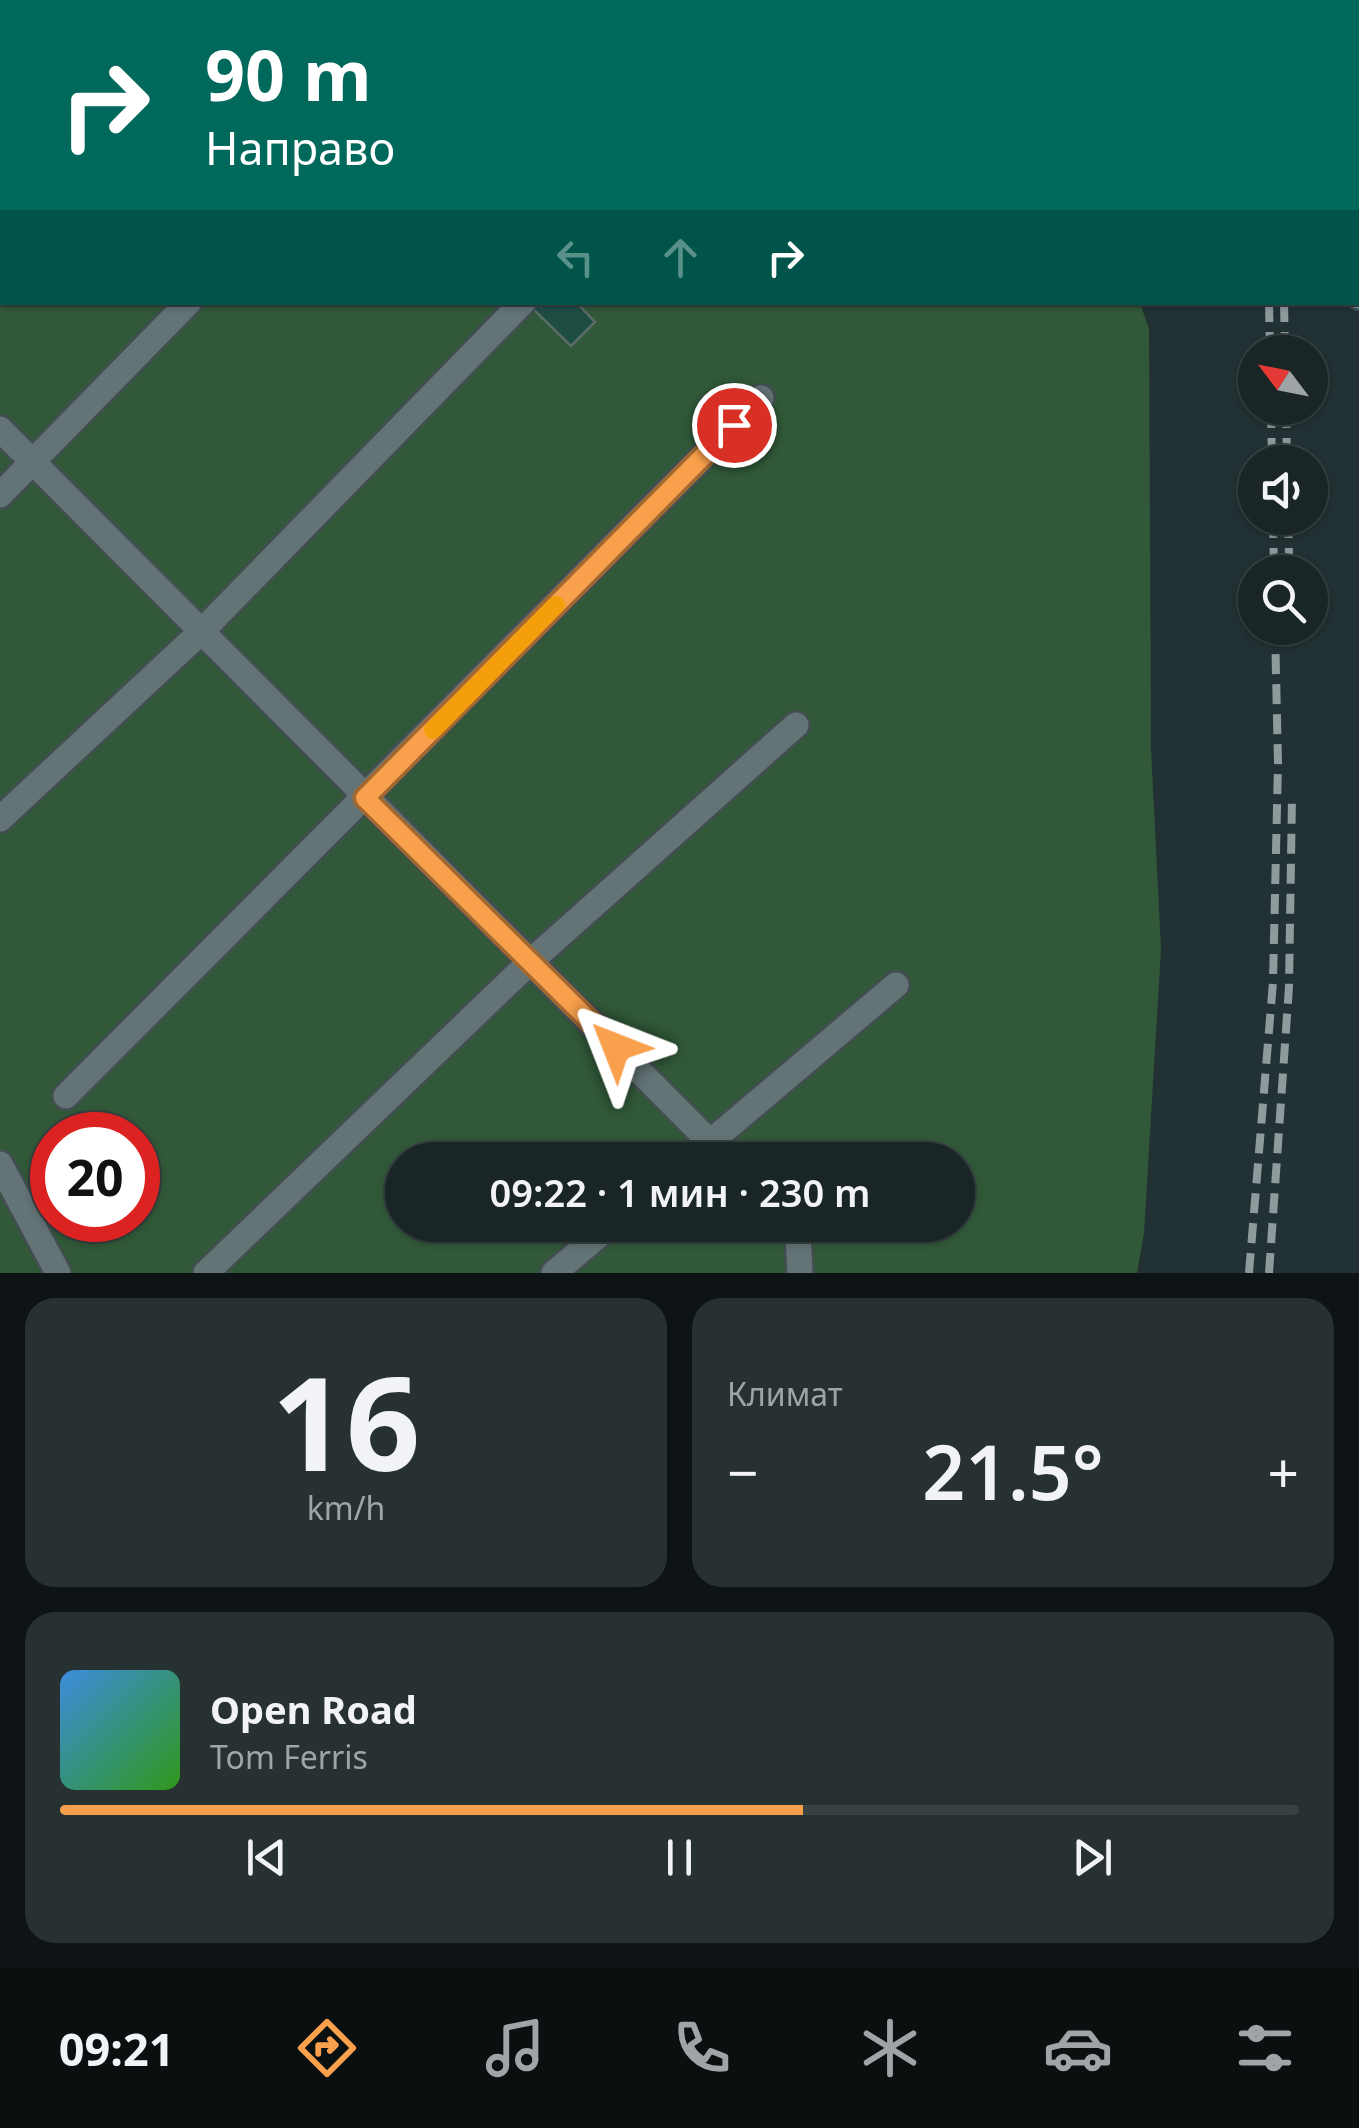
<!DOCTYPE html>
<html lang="ru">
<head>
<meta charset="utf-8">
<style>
	:root { --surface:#1a2526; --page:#273132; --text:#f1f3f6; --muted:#9fa5a7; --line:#384243; --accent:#f9a04c }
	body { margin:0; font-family:"Noto Sans",sans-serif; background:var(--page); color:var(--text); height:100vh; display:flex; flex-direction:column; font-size:38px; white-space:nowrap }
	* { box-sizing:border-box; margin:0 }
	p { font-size:32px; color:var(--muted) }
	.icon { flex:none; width:55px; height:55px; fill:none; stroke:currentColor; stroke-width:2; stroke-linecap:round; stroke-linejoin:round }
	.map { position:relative; height:1273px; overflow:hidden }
	.drawer { display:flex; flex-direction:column; gap:25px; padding:25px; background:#0e1415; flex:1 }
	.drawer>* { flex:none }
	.top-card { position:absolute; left:0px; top:0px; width:1360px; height:305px; box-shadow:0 2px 8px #0004,0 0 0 2px var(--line); background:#00695c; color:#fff; overflow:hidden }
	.needle { width:65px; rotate:302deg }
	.fabs { position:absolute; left:1238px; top:335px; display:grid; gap:20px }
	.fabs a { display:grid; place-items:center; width:90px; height:90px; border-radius:50%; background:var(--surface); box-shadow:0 2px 8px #0004,0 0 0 2px var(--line); font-size:50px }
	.speed { position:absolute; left:30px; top:1112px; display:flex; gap:20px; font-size:50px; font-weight:700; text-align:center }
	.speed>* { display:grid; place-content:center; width:130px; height:130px; border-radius:50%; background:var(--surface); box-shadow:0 2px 8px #0004,0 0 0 2px var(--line); line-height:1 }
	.speed .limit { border:15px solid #d22; background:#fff; color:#111 }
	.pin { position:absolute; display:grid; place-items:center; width:85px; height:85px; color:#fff; margin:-42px; border:5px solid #fff; border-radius:50%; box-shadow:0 2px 10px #0007 }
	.me { position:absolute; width:110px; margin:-55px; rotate:315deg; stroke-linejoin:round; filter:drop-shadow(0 0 8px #0008) }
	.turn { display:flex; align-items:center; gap:35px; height:210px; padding:0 40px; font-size:45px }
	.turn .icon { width:130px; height:130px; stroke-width:2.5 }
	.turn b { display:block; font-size:70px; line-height:85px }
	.lanes { display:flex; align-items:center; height:95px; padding:0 40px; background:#0003; justify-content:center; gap:50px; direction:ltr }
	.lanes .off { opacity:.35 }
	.big { font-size:75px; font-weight:600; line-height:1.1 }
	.drawer .tile { flex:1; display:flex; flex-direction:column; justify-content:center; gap:15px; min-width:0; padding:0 35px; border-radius:30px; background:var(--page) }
	.drawer .dial { align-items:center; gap:0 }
	.dial b { font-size:130px; line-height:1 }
	.song { display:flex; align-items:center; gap:30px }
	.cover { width:120px; height:120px; border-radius:15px; background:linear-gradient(135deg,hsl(210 70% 55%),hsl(110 70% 35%)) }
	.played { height:10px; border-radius:5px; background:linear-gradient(90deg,var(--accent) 60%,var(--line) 60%) }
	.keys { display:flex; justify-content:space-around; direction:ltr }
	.heat { display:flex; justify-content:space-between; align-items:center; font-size:55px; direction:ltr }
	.drawer .tiles { flex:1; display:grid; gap:25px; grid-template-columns:1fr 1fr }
	.tile:last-child { grid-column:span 2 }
	.trip { position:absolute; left:385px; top:1142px; width:590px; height:100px; border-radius:50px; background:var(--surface); box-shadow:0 2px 8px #0004,0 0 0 2px var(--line); font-weight:600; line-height:100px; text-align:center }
	.menu { display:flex; height:160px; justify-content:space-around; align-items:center; background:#0a0f0f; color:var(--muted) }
	.menu .icon { width:70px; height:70px }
	.menu .selected { color:var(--accent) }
	.menu b { font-size:45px; color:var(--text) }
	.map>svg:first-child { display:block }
</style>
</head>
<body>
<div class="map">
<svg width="1359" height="1273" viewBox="0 0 1359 1273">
	<rect width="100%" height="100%" fill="#223133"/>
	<path fill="#315939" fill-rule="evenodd" d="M0,0h989l-987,2v300l1138,1 9,26 2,420 10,200 -17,284 -7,40h-1137zM52,1135h86v85h-86zM402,1160h556v65h-556z"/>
	<path fill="#1e4d44" stroke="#5d6c68" stroke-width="2.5" d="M539,302h37l19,20 -24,24 -38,-37z"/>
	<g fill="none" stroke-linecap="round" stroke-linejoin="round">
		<g stroke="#424e50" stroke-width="30">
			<path id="minor" d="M118,2l1,-2
				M0,138l2,-2
				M0,429l728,731
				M0,495l189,-193
				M0,819l203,-189 320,-328
				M66,1096l695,-698
				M689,1160l207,-175
				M0,1164l58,109
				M789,1225l9,9 2,39
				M206,1273l324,-311 266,-237
				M554,1273l57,-48"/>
		</g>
		<g stroke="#424e50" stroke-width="30">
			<path id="major" d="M1350,0v2
				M1358,244l1,52"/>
		</g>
		<use href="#minor" stroke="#637376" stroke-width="25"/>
		<use href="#major" stroke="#67a4c5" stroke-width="25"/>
		<path stroke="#8e9a9c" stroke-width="8" stroke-dasharray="20 10" stroke-linecap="butt" d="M1263,0v2
			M1279,0v2
			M1269,302l1,50
			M1284,302l1,50
			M1271,408l1,54
			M1286,408l1,54
			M1273,518l1,54
			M1288,518l1,39
			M1249,1273l24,-291 5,-218 -3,-136
			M1269,1273l20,-286 3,-190"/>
	</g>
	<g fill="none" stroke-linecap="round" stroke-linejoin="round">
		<g stroke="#a26831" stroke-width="25">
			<path id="route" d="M616,1047l-251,-249 369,-373"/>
		</g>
		<use href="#route" stroke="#f9a04c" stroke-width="18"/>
		<path stroke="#f59e0b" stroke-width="18" d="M433,730l123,-125"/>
	</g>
</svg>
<div class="fabs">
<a><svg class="needle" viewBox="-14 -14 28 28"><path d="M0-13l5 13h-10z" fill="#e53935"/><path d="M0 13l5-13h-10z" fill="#9fa5a7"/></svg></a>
<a><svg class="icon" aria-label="sound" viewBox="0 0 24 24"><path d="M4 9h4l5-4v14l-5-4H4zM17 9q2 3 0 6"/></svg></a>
<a><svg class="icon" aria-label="search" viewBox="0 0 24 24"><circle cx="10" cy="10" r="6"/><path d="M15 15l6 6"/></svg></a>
</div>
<div class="speed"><div class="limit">20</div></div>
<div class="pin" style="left:734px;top:425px;background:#d93025"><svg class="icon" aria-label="arrive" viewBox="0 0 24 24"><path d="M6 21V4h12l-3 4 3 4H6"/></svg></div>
<svg class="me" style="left:616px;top:1047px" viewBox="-20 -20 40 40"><path d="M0-17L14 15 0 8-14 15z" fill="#f9a04c" stroke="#fff" stroke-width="4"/></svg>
<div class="trip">09:22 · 1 мин · 230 m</div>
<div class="top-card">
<div class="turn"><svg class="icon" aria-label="right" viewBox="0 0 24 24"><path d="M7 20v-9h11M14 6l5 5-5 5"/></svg><div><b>90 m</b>Направо</div></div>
<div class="lanes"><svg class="icon off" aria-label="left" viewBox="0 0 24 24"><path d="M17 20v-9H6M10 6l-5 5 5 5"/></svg><svg class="icon off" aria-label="ahead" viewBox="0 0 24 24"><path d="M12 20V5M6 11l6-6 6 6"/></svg><svg class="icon" aria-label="right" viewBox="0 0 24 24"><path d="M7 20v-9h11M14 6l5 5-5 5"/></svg></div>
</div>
</div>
<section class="drawer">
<div class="tiles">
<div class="tile dial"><b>16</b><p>km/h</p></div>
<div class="tile"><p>Климат</p>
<div class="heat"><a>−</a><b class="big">21.5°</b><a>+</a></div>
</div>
<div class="tile">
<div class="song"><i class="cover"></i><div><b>Open Road</b><p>Tom Ferris</p></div></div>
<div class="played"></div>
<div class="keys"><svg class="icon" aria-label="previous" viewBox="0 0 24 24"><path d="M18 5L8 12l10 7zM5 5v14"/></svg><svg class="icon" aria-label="pause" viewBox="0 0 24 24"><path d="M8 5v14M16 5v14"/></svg><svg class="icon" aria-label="next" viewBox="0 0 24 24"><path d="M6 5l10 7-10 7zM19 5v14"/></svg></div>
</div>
</div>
</section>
<nav class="menu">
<b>09:21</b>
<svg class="icon selected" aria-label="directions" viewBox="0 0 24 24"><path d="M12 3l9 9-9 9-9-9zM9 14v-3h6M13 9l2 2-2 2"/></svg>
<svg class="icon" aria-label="music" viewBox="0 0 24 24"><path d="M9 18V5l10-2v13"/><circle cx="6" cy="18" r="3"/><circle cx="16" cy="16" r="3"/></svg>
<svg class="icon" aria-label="phone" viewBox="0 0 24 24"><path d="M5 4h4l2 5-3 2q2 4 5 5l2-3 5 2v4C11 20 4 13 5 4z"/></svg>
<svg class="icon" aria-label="climate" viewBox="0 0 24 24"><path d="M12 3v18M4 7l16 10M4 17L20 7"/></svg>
<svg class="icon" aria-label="car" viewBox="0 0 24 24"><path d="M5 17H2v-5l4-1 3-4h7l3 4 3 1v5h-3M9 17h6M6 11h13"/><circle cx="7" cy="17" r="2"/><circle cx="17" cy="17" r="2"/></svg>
<svg class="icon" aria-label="filters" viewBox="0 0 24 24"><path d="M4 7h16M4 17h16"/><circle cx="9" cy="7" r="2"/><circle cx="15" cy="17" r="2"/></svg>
</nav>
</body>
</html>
